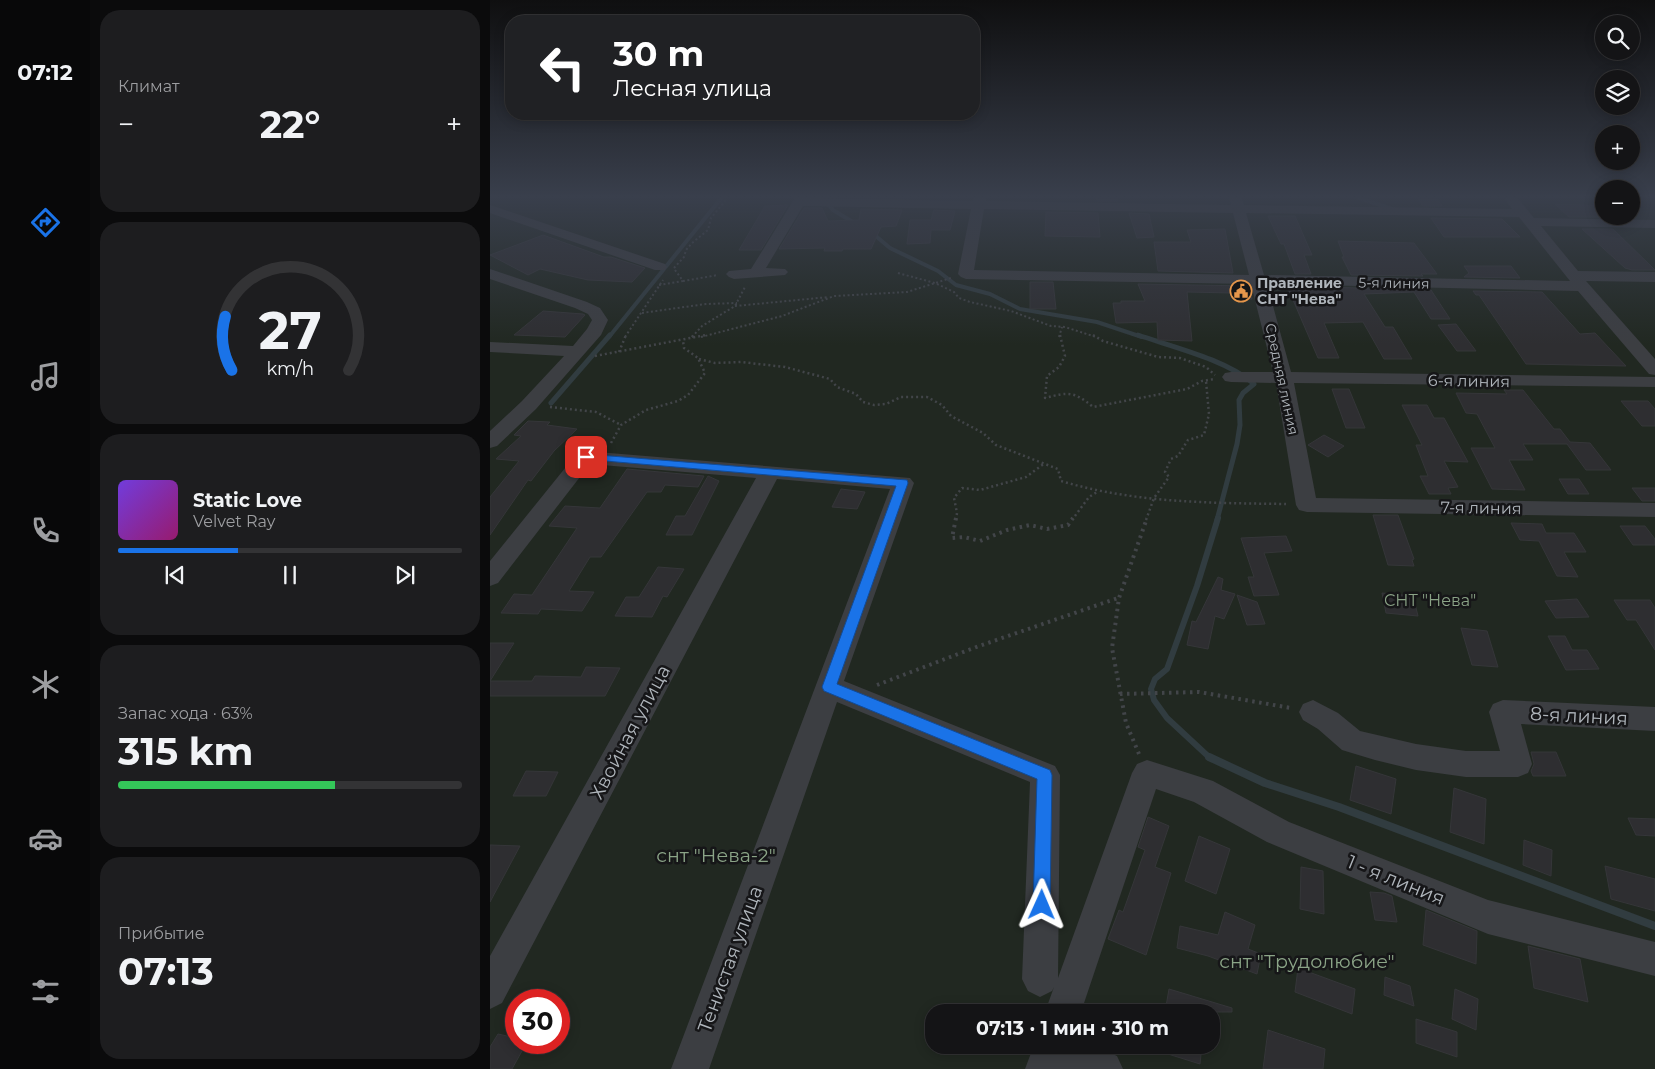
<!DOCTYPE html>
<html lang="ru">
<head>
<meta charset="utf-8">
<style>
	:root { --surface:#141416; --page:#1d1d1f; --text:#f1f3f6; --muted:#9d9ea1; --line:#333335; --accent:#1a73e8 }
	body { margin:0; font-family:Montserrat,sans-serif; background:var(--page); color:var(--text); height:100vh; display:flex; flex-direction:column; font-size:19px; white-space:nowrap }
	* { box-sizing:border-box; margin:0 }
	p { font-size:16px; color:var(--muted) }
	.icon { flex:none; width:28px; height:28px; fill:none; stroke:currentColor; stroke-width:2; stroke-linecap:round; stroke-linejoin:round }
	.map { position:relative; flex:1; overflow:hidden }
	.side { display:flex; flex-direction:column; gap:10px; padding:10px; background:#0b0b0c; width:400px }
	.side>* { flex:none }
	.top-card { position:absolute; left:15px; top:15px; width:475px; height:105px; border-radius:20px; box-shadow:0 2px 12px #0003,0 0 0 1px var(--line); background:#202124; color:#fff; overflow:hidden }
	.controls { position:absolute; left:1105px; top:15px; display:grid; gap:10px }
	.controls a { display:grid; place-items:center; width:45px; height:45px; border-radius:50%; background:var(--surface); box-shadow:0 2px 12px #0003,0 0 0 1px var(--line); font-size:25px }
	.speed { position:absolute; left:15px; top:989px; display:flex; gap:10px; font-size:25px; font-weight:700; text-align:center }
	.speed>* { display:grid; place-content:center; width:65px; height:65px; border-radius:50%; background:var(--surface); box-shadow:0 2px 12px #0003,0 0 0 1px var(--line); line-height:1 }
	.speed .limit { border:8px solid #d22; background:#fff; color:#111 }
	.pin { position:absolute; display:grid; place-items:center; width:42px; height:42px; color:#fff; margin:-21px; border-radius:10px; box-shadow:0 2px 8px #0006 }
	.me { position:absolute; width:55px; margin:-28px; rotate:1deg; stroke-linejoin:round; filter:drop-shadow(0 0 4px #0008) }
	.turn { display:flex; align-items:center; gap:18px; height:105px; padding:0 25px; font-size:22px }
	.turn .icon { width:65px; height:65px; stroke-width:2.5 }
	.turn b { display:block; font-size:35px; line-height:42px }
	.big { font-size:38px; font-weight:700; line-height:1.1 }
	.side .widget { flex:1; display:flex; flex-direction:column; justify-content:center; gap:8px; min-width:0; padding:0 18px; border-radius:20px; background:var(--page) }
	.side .dial { align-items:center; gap:0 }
	.dial svg { height:130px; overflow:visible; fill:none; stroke:var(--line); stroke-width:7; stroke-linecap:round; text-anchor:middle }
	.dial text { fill:var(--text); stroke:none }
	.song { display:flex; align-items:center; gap:15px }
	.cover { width:60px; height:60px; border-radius:8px; background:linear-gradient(135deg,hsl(260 70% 55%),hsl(320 70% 35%)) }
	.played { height:5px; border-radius:2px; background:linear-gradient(90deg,var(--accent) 35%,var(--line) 35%) }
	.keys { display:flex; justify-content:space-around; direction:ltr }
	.heat { display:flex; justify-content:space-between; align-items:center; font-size:28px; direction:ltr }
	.charge { height:8px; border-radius:4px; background:linear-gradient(90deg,#34c759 63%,var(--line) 0) }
	.trip { position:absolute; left:435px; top:1004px; width:295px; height:50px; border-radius:20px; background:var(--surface); box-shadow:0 2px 12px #0003,0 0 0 1px var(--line); font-weight:700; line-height:50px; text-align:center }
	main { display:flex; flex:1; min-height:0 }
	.tab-bar { display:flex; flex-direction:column; width:90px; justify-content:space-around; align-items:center; background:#080809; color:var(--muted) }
	.tab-bar .icon { width:35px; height:35px }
	.tab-bar .current { color:var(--accent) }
	.tab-bar b { font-size:22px; color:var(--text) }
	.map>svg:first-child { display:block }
</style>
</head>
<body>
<main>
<nav class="tab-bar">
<b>07:12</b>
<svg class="icon current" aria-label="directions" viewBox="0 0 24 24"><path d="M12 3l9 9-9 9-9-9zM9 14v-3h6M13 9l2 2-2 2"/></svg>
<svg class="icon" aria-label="music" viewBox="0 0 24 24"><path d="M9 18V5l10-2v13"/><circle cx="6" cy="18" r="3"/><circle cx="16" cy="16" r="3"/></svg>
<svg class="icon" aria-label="phone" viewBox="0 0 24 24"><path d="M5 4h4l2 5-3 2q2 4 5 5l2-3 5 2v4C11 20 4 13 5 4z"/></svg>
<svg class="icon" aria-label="climate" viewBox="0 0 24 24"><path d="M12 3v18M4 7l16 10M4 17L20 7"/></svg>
<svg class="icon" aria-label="car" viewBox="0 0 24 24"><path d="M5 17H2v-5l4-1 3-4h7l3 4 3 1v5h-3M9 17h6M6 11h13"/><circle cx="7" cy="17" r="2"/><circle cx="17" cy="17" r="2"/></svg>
<svg class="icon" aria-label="filters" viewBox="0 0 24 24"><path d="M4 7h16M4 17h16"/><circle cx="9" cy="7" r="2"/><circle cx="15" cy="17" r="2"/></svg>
</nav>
<section class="side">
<div class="widget"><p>Климат</p>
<div class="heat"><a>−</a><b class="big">22°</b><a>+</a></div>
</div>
<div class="widget dial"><svg viewBox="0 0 100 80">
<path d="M14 69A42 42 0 1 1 86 69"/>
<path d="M14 69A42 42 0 0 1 10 36" stroke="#1a73e8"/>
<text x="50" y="56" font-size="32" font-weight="700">27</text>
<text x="50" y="72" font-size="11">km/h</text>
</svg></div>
<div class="widget">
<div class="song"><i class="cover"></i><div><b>Static Love</b><p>Velvet Ray</p></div></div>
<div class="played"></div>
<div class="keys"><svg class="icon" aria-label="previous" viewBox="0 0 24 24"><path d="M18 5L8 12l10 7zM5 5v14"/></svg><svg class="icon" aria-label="pause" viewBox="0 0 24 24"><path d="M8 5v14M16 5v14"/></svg><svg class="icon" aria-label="next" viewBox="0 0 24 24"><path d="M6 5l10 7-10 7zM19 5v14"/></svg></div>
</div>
<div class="widget"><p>Запас хода · 63%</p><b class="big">315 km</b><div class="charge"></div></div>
<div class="widget"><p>Прибытие</p><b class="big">07:13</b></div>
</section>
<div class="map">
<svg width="1165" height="1069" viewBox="0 0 1165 1069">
	<rect width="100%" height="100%" fill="#1b1b1d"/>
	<path fill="#212821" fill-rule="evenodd" d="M0,196h1114v20h27v-20h24v873h-1165zM26,1000h43v42h-43zM444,1012h277v33h-277z"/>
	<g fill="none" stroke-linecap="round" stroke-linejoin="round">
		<path stroke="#313c40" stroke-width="4" d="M863,196l39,13
			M338,204l5,6 23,14
			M381,232l19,16 48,23 18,14 34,9 30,15 77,13 45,15
			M119,337l114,-141"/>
		<path stroke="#313c40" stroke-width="5" d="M648,335c35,12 89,25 116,49l-11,9 -4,7 1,25 -3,19 -20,76
			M61,403l59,-68"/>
		<path stroke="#313c40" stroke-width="6" d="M720,758l-43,-40 -13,-18 -3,-11 4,-10 12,-10 30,-83 21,-68"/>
		<path stroke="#313c40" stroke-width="8" d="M719,757l56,26 74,24 316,119"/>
	</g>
	<path fill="#2e2e31" stroke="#353639" d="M606,196h20l2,5h-21z
		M926,196h19l7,10h-19z
		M1065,204l49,2v11h-35z
		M298,205l-27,45h-22l26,-44z
		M314,208h18l6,13 31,-1 2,-11 41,1 -6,16 -15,1 -10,22h-28l-1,2h-18l1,-3 -46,1z
		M444,210l21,1 -5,19h-19l-1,13 -23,1 3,-24h21z
		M556,212l52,1 2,24 -55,-1z
		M639,213l20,1 5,23 -17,1z
		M778,216h27l17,39h-8l7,19h-16l-11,-30h-3z
		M941,218l71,1 18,18h-76z
		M735,229l8,44 -75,-2 -4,-29h37l-4,-12z
		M1092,229h31l42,41h-23l-7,-2z
		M53,235l61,22h7l34,11 -13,14 -44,-2 -48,-11 -12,6 -38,-20z
		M848,241l76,2 23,31h-16l2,2 -72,-1 -9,-18h2z
		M974,266h47l9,12 -56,-1 5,-4z
		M540,282h23l3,27h-26z
		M648,284l111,2 3,13h-19l-1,-6 -45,-1 5,49 -34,-1 -1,-18 -41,1 -3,-20h8v-2h24z
		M797,286l144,4 19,29h-19l-17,-27 -50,2 21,33h8l19,32h-28l-21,-37 -39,1 15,35h-21z
		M983,291l69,1 38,42 15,-1 31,33 -100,-2 -47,-69h-3z
		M53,311l40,3 2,1 -20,22 -51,-2z
		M966,324l20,27h-19l-19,-26z
		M842,389h17l16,39h-19z
		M1014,390h19l31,39h6l10,13 20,1 21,27h-25l-19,-26h-44l10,16h-24l16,30 -33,-1 -21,-41h24l-18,-34 -11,-1 -10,-20 51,1z
		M1131,401h27l7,8v17h-13z
		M912,405h25l7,13h10l24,44 -24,-1 14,26 -10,1 3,6h-22l-9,-18h8l-12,-31h6z
		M38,421l22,1 -3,3 30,4 -23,22 -23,30 -3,-1 -38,55v-38l29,-36 -23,-2 25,-23 -7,-1z
		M834,435l20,11 -16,11 -20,-12z
		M137,469l77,7 -6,11 -33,-2 -4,7h-14l-46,65h-11l-21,34 25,1 -12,19 -41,-2 -3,5 -37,-1 13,-19 18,1 45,-67 -28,-2 16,-20 35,2z
		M218,476l11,5 -27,54h-26l10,-19h9z
		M1069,479h20l10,15h-21z
		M1142,488h23v13h-13z
		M351,489l24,3 -8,17 -25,-2z
		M883,515h25l16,44 -2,1 2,6 -26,-1z
		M1021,523l31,1 4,9h28l12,19h-22l14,25 -21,-1 -18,-35 -19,-1z
		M1130,526h25l10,13v6h-22z
		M796,536l6,15 -28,2 15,42 -25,1 -6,-19h6l-13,-39z
		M168,567l26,2 -17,28 -4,-1 -11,21 -37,-1 11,-19h13z
		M728,577l5,2 -2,11 14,4 -11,25 -9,-3 -7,33 -21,-4 5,-24 4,1z
		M892,593l31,3 5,20 -32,-3z
		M747,595l20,7 8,22 -18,1z
		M1087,599l12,18 -33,1 -11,-17z
		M1124,600h36l5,8v42l-19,-30h-9z
		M971,628l26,3 11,36 -26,-2z
		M1058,636h17l7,14h15l12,19 -33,1z
		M0,643h24l-24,38h42l3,-5 46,1 5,-10 34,1 -15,28h-115z
		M1041,752h25l10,24h-33l-2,-5 3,-7z
		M866,766l40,13 -5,35 -41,-14z
		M36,771l32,1 -12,24h-33z
		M964,788l32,11 -2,45 -34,-12z
		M658,817l21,9 -14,41 16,6 -25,82 -38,-16 11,-29 4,2 22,-62 -7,-3z
		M1138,818l27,1v17l-19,-1z
		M709,836l31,13 -14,45 -31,-13z
		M1034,840l28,10 -1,26 -28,-11z
		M0,845l30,1 -30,56z
		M1115,866l50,13v32l-44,-12z
		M811,867l22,4 1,43 -24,-5z
		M880,892l14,1 8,3 5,26 -22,-2z
		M936,910l51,21 -1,33 -53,-19z
		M735,912l30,13 -7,24 13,5 -4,20 -49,-18 -31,-8 3,-22 38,9z
		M1038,946l52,13 8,43 -54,-14z
		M808,968l57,21 -3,25 -57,-22z
		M895,977l25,9 4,20 -30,-11z
		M679,989l63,19v4h-67z
		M965,989l23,10 -2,31 -24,-11z
		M926,1019l41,13v25l-41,-14z
		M778,1030l57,19 -2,20h-60z
		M8,1034l18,4v4h11l-15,27h-22v-22z
		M662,1045h50l-2,19 -48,-15z"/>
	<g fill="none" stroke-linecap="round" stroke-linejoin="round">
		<path stroke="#424549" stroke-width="2" stroke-dasharray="2 2.5" stroke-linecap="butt" d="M184,268l10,-11 2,-7 6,-7 16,-13 3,-12 18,-22
			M185,270l8,11 35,-6
			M408,273l37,10 19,9 5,6 11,4 41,9 40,15 14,1 31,10
			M169,285l24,-4
			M245,306l94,-9
			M152,313l64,-9 31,-1
			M135,337l38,-57
			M202,337l10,-11 33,-20 10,-19
			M211,337l81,-21 52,-20 73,-4 44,-14
			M569,337l3,-10"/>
		<path stroke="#424549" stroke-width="2.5" stroke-dasharray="2 3" stroke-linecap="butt" d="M570,335l5,21 -6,11 -12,9 -2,22c23,-6 29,-7 48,9l94,-18 15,-8 13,-2
			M603,335l10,6 55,16 22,1 26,9 9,8
			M202,337l2,-2
			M129,352l7,-17
			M105,356l111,-21
			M209,359l16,4 26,-1 44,5 45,12 7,8 19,7 7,8 11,3 12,-1 15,-7h26l15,8 9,11 32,17 13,12 62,24 3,12c73,22 149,22 225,23
			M60,407l46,5 25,13
			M121,443l10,-18 25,-15 32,-9 10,-6 17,-22 -7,-15 -14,-10 -1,-7
			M466,520l1,-7 -3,-15 8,-10 18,2 46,-13 19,-14
			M582,520l17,-23 8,-5
			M656,520l8,-22 15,-21 -4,-5 6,-13 7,-3 10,-16 16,-5 5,-21 -3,-33"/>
		<path stroke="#424549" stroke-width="4" stroke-dasharray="2.5 4.5" stroke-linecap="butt" d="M466,518l-4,20 12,-1 16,4 27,-11 23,-5 17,4 21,-4 5,-7
			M387,685l102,-39 139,-48
			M630,694l79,-2 92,16
			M649,754l-13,-31 -14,-75 7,-50 28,-80"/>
		<path fill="#3c3e42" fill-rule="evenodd" d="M306,196h12l-1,2 166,3 1,-5h12v5l245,4 -2,-9h12l3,9 268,4 -9,-13h13l18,22 121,2v8l-114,-2 37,45 77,1v10l-69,-1 69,78v16l-6,-1 -71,-83 -311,-7 24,88 364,5v10l-361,-4 22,115 339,5v14l-348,-5 -8,-2 -3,-5 -20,-122 -45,-1 -6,-1 -3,-4 3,-4 6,-1h42l-22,-88 -285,-5 -5,-2 -3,-3 13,-65 -168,-3 -37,62 19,1 3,3 -3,3 -51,4 -5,-2 -3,-3 3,-3 22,-2zM494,209l249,4 16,62 -275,-5zM756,213l273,4 51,64 -306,-6z
			M0,205l175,59 2,3 -2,3h-10l-165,-57z
			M0,269l97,33 13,6 8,12 -7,15 -65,74 -39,37 -7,2v-17l32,-30 42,-45 -74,-4v-10l83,4 14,-17 5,-9 -4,-6 -13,-6 -85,-29z
			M95,451l325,27 4,5 -70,198 211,85 5,9 -2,203 74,-205 5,-9 10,-4 66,21 76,41 199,78 167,42v34l-167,-42 -221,-92 -73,-40 -38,-13 -75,223h-36l9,-25 -2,4 -12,6 -12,-6 -6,-12 8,-197 -193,-80 -128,367h-38l219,-580 -113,-10 -275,524 -12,6v-53l266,-478 -166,-14 -92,119 -8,3v-25l88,-109z
			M823,700l25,13 22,18 56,13 50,7h34l-11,-39 4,-8 10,-4 152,7v24l-134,-7 11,40 -4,9 -10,4h-52l-50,-7 -41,-10 -33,-10 -24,-21 -15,-9 -4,-8 4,-8z
			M544,1045h59l24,11 6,13h-98z"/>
	</g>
	<linearGradient id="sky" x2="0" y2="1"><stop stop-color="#0f0f10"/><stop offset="0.57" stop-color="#393f4c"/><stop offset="1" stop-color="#393f4c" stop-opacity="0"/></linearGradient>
	<rect width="1165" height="345" fill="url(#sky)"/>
	<path fill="#1a73e8" stroke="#114b97" d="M96,454l321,26 1,3 -71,201 213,86 2,5 -2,130 -2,6 -6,2 -6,-2 -3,-6 4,-126 -213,-88 -2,-4 74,-201 -314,-27 -2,-2 2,-2z"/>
	<defs>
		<g id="civic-ring" transform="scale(1.125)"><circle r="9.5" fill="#161618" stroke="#e5964b" stroke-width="1.5"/><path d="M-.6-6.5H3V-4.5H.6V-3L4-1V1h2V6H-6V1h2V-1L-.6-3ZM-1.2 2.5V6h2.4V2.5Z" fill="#e5964b"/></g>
	</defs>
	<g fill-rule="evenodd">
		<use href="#civic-ring" x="751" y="291"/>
	</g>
	<g text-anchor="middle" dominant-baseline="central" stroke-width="5" stroke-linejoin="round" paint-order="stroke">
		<g font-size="14" font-weight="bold" fill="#afb5bb" stroke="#161618" text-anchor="start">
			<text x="767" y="283">Правление<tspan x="767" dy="16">СНТ "Нева"</tspan></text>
		</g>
		<g font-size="14" fill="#afb5bb" stroke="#161618">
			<text transform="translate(904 283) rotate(1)">5-я линия</text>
			<text transform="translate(792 379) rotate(78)">Средняя линия</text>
		</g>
		<g font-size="16" fill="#afb5bb" stroke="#161618">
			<text transform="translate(979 381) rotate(1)">6-я линия</text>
			<text transform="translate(991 508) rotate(1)">7-я линия</text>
		</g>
		<g font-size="16" fill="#8ba487" stroke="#161618">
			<text x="940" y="600">СНТ "Нева"</text>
		</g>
		<g font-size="19" fill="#afb5bb" stroke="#161618">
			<text transform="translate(1089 716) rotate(3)">8-я линия</text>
			<text transform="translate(140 732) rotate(-62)">Хвойная улица</text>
			<text transform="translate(906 880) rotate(22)">1 - я линия</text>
			<text transform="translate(240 959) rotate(-70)">Тенистая улица</text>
		</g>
		<g font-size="19" fill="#8ba487" stroke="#161618">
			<text x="226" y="855">снт "Нева-2"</text>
			<text x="817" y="961">снт "Трудолюбие"</text>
		</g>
	</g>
</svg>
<div class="controls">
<a><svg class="icon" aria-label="search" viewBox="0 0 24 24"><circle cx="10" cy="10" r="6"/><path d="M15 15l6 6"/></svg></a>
<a><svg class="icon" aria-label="layers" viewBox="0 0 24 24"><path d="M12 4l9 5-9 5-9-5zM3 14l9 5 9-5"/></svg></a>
<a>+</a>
<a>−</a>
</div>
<div class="speed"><div class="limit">30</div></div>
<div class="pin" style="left:96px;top:457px;background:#d93025"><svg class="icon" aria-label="arrive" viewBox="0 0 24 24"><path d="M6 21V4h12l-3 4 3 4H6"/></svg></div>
<svg class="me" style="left:552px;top:905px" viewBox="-20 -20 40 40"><path d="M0-17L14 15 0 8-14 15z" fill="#1a73e8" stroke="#fff" stroke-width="4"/></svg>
<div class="trip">07:13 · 1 мин · 310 m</div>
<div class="top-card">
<div class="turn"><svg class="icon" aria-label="left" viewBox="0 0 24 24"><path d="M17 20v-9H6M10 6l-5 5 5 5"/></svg><div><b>30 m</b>Лесная улица</div></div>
</div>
</div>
</main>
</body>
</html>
